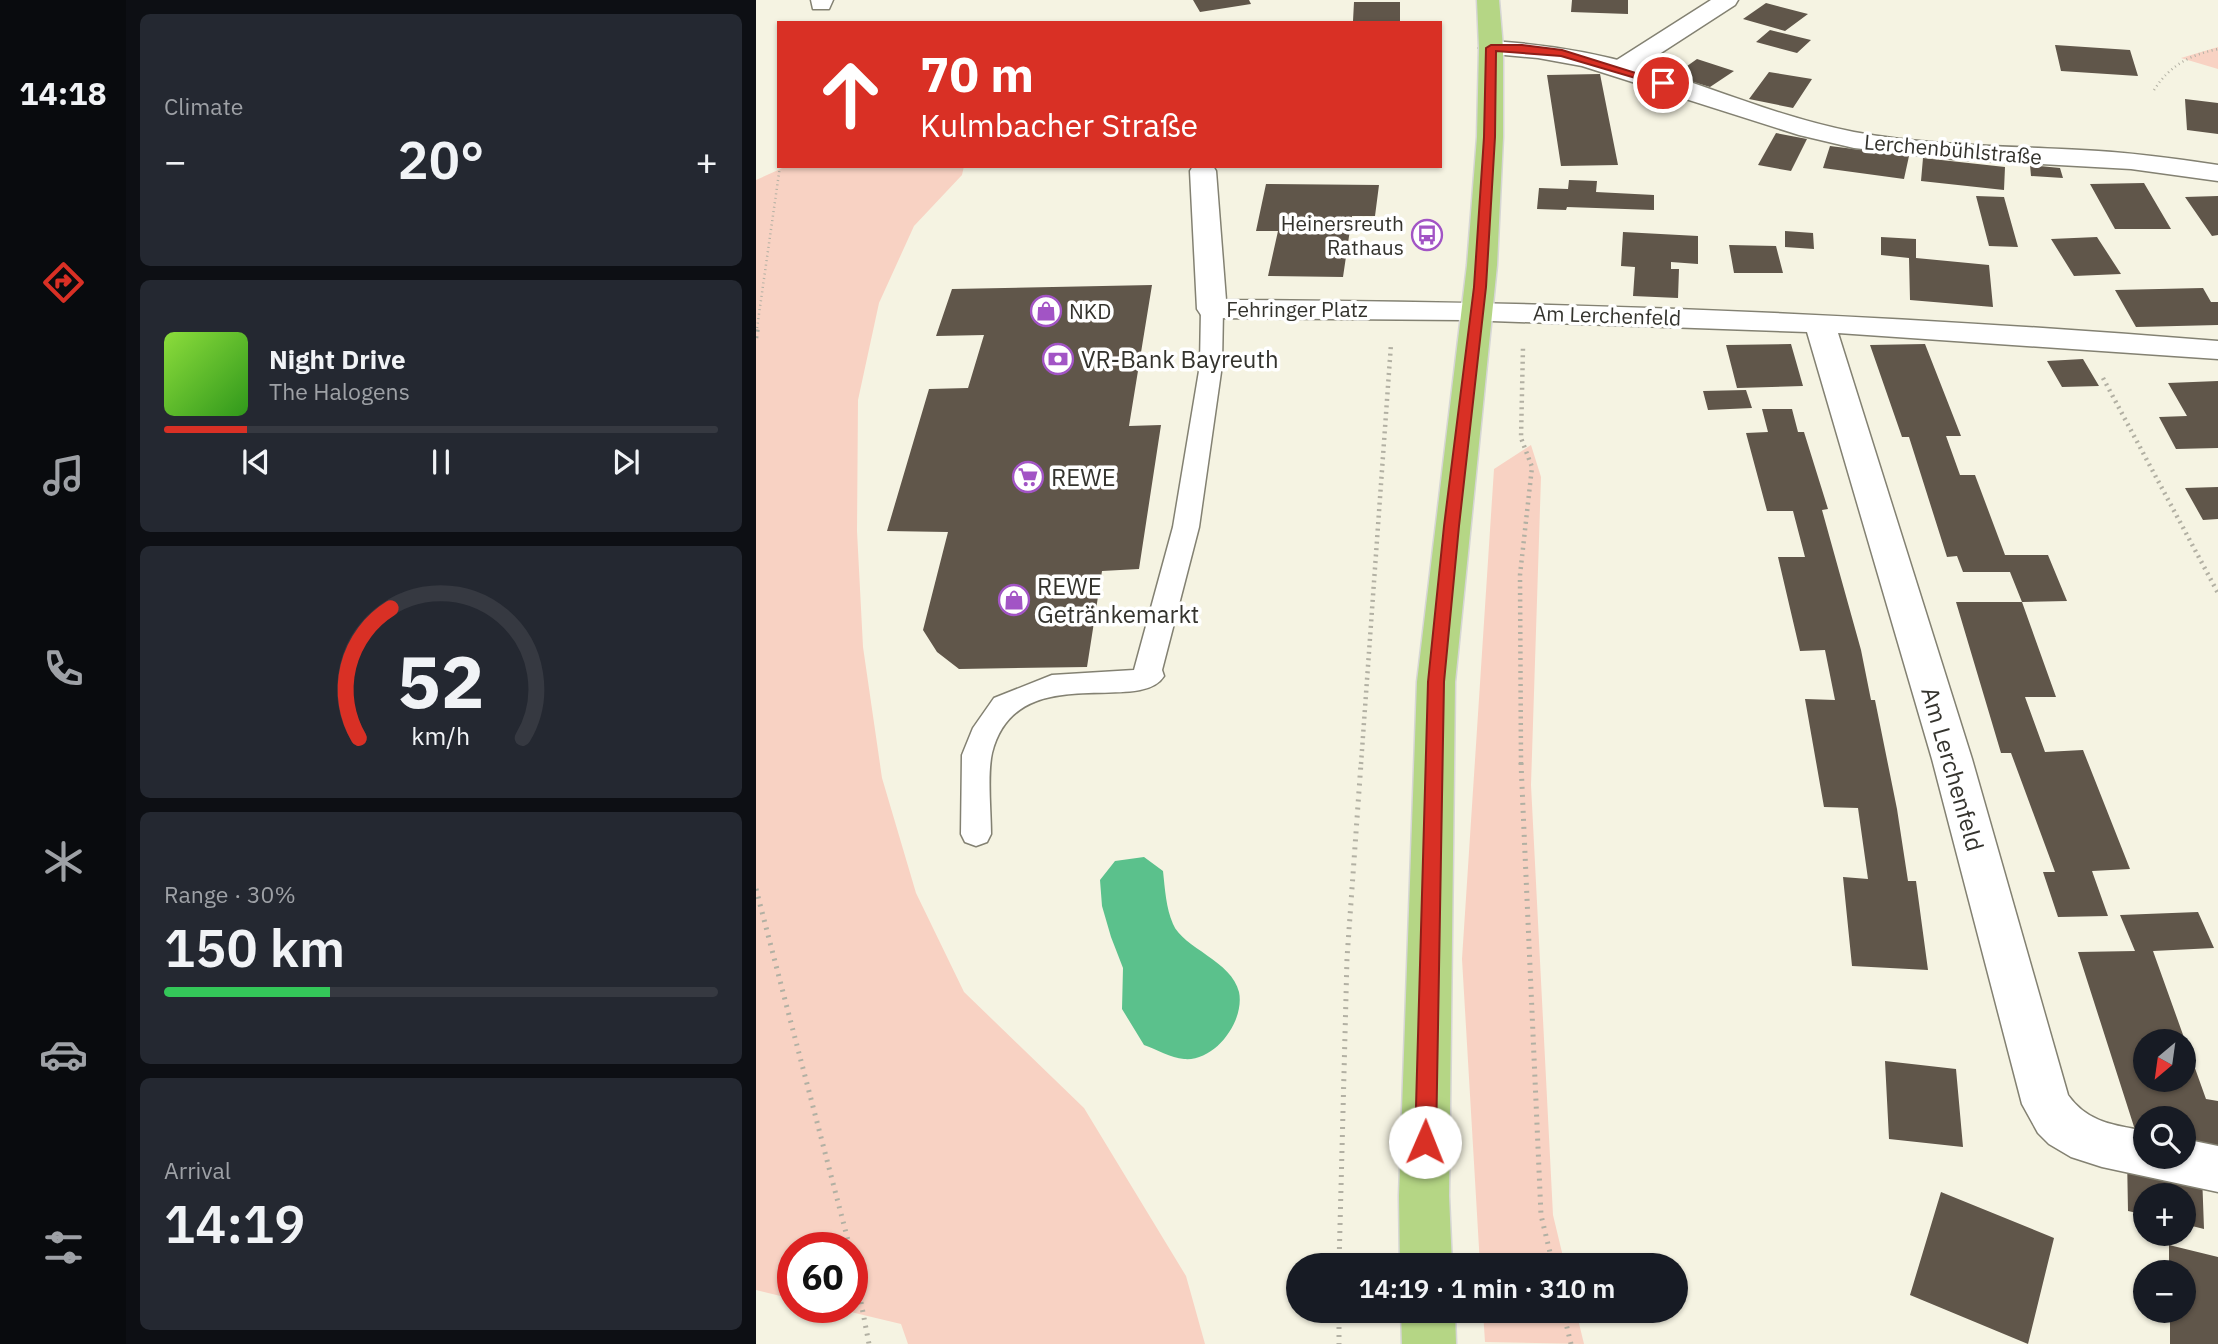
<!DOCTYPE html>
<html lang="en">
<head>
<meta charset="utf-8">
<style>
	:root { --surface:#171b24; --page:#242831; --text:#f1f3f6; --muted:#9ea1a6; --line:#363941; --accent:#d93025 }
	body { margin:0; font-family:"IBM Plex Sans",sans-serif; background:var(--page); color:var(--text); height:100vh; display:flex; flex-direction:column; font-size:26px; white-space:nowrap }
	* { box-sizing:border-box; margin:0 }
	p { font-size:23px; color:var(--muted) }
	.icon { flex:none; width:38px; height:38px; fill:none; stroke:currentColor; stroke-width:2; stroke-linecap:round; stroke-linejoin:round }
	.map { position:relative; flex:1; overflow:hidden }
	.panel { display:flex; flex-direction:column; gap:14px; padding:14px; background:#0d0f14; width:630px }
	.panel>* { flex:none }
	.top-card { position:absolute; left:21px; top:21px; width:665px; height:147px; border-radius:0px; box-shadow:0 2px 5px #0004; background:#d93025; color:#fff; overflow:hidden }
	.needle { width:46px; rotate:209deg }
	.tools { position:absolute; left:1377px; top:1029px; display:grid; gap:14px }
	.tools a { display:grid; place-items:center; width:63px; height:63px; border-radius:50%; background:var(--surface); box-shadow:0 2px 5px #0004; font-size:35px }
	.speed { position:absolute; left:21px; top:1232px; display:flex; gap:14px; font-size:35px; font-weight:700; text-align:center }
	.speed>* { display:grid; place-content:center; width:91px; height:91px; border-radius:50%; background:var(--surface); box-shadow:0 2px 5px #0004; line-height:1 }
	.speed .limit { border:10px solid #d22; background:#fff; color:#111 }
	.pin { position:absolute; display:grid; place-items:center; width:60px; height:60px; color:#fff; margin:-30px; border:4px solid #fff; border-radius:50%; box-shadow:0 2px 7px #0007 }
	.me { position:absolute; width:77px; margin:-38px; rotate:1deg; stroke-linejoin:round; filter:drop-shadow(0 0 5px #0008) }
	.turn { display:flex; align-items:center; gap:24px; height:147px; padding:0 28px; font-size:32px }
	.turn .icon { width:91px; height:91px; stroke-width:2.5 }
	.turn b { display:block; font-size:49px; line-height:60px }
	.big { font-size:52px; font-weight:600; line-height:1.1 }
	.panel .card { flex:1; display:flex; flex-direction:column; justify-content:center; gap:10px; min-width:0; padding:0 24px; border-radius:10px; background:var(--page) }
	.panel .dial { align-items:center; gap:0 }
	.dial svg { height:182px; overflow:visible; fill:none; stroke:var(--line); stroke-width:7; stroke-linecap:round; text-anchor:middle }
	.dial text { fill:var(--text); stroke:none }
	.song { display:flex; align-items:center; gap:21px }
	.cover { width:84px; height:84px; border-radius:10px; background:linear-gradient(135deg,hsl(90 70% 55%),hsl(110 70% 35%)) }
	.played { height:7px; border-radius:4px; background:linear-gradient(90deg,var(--accent) 15%,var(--line) 15%) }
	.keys { display:flex; justify-content:space-around; direction:ltr }
	.heat { display:flex; justify-content:space-between; align-items:center; font-size:38px; direction:ltr }
	.charge { height:10px; border-radius:5px; background:linear-gradient(90deg,#34c759 30%,var(--line) 0) }
	.trip { position:absolute; left:530px; top:1253px; width:402px; height:70px; border-radius:35px; background:var(--surface); box-shadow:0 2px 5px #0004; font-weight:600; line-height:70px; text-align:center }
	main { display:flex; flex:1; min-height:0 }
	.tab-bar { display:flex; flex-direction:column; width:126px; justify-content:space-around; align-items:center; background:#090b0e; color:var(--muted) }
	.tab-bar .icon { width:49px; height:49px }
	.tab-bar .current { color:var(--accent) }
	.tab-bar b { font-size:32px; color:var(--text) }
	.map>svg:first-child { display:block }
</style>
</head>
<body>
<main>
<nav class="tab-bar">
<b>14:18</b>
<svg class="icon current" aria-label="directions" viewBox="0 0 24 24"><path d="M12 3l9 9-9 9-9-9zM9 14v-3h6M13 9l2 2-2 2"/></svg>
<svg class="icon" aria-label="music" viewBox="0 0 24 24"><path d="M9 18V5l10-2v13"/><circle cx="6" cy="18" r="3"/><circle cx="16" cy="16" r="3"/></svg>
<svg class="icon" aria-label="phone" viewBox="0 0 24 24"><path d="M5 4h4l2 5-3 2q2 4 5 5l2-3 5 2v4C11 20 4 13 5 4z"/></svg>
<svg class="icon" aria-label="climate" viewBox="0 0 24 24"><path d="M12 3v18M4 7l16 10M4 17L20 7"/></svg>
<svg class="icon" aria-label="car" viewBox="0 0 24 24"><path d="M5 17H2v-5l4-1 3-4h7l3 4 3 1v5h-3M9 17h6M6 11h13"/><circle cx="7" cy="17" r="2"/><circle cx="17" cy="17" r="2"/></svg>
<svg class="icon" aria-label="filters" viewBox="0 0 24 24"><path d="M4 7h16M4 17h16"/><circle cx="9" cy="7" r="2"/><circle cx="15" cy="17" r="2"/></svg>
</nav>
<section class="panel">
<div class="card"><p>Climate</p>
<div class="heat"><a>−</a><b class="big">20°</b><a>+</a></div>
</div>
<div class="card">
<div class="song"><i class="cover"></i><div><b>Night Drive</b><p>The Halogens</p></div></div>
<div class="played"></div>
<div class="keys"><svg class="icon" aria-label="previous" viewBox="0 0 24 24"><path d="M18 5L8 12l10 7zM5 5v14"/></svg><svg class="icon" aria-label="pause" viewBox="0 0 24 24"><path d="M8 5v14M16 5v14"/></svg><svg class="icon" aria-label="next" viewBox="0 0 24 24"><path d="M6 5l10 7-10 7zM19 5v14"/></svg></div>
</div>
<div class="card dial"><svg viewBox="0 0 100 80">
<path d="M14 69A42 42 0 1 1 86 69"/>
<path d="M14 69A42 42 0 0 1 28 12" stroke="#d93025"/>
<text x="50" y="56" font-size="32" font-weight="700">52</text>
<text x="50" y="72" font-size="11">km/h</text>
</svg></div>
<div class="card"><p>Range · 30%</p><b class="big">150 km</b><div class="charge"></div></div>
<div class="card"><p>Arrival</p><b class="big">14:19</b></div>
</section>
<div class="map">
<svg width="1462" height="1344" viewBox="0 0 1462 1344">
	<rect width="100%" height="100%" fill="#f5f3e2"/>
	<path fill="#f8d2c3" d="M1462,47v22l-37,-11z
		M31,166h177l-2,9 -48,51 -35,77 -21,97 -1,131 6,116 19,131 34,115 48,99 120,116 102,168 19,68h-297l-7,-20 -71,-17h22v-59h-59v51l-37,-9v-1110z
		M775,445l10,32 -10,308 22,430 12,50h-85l-18,-306 32,-490z
		M727,1311h93l8,33 -99,-2z"/>
	<path fill="#5bc18c" d="M388,857l19,14c2,18 3,37 10,53 10,24 59,37 66,68 6,29 -24,70 -55,67 -13,-1 -28,-10 -40,-14l-22,-36 1,-41 -12,-31 -9,-31 -2,-26 15,-19z"/>
	<path fill="#60564a" fill-rule="evenodd" d="M437,0h56l2,4 -51,8z
		M816,0h56v14l-57,-2z
		M598,2h46v19h-47z
		M1010,3l42,11 -23,17 -42,-12z
		M1014,30l41,10 -14,13 -41,-11z
		M1299,45l75,5 8,26 -77,-5z
		M941,59l37,12 -24,16 -37,-11z
		M1013,72l43,7 -19,29 -44,-9z
		M844,74l18,91 -57,1 -14,-91z
		M1429,99l33,4v31l-31,-4z
		M1020,133l31,6 -16,32 -33,-6z
		M1074,146l79,10 -5,23 -81,-11z
		M1167,158l82,9 -1,23 -83,-9z
		M1274,165l30,3 3,10 -32,-2z
		M813,180l28,1 -1,11 58,3v15l-87,-3 -1,3 -29,-1 2,-21 29,1z
		M1388,183l27,46h-56l-25,-45z
		M510,184l113,1 -4,31h-23l-9,61 -75,-1 10,-45h-22z
		M1220,196l28,1 14,50 -29,-1z
		M1462,196v39l-6,1 -27,-39z
		M1029,231l28,2 1,16 -29,-2z
		M867,232l75,4v28l-27,-2v7h8l-1,29 -45,-2 2,-29 -14,-1z
		M1125,237l35,2v19l73,7 4,42 -83,-7 -1,-42 -28,-3z
		M1341,237l24,37 -47,2 -23,-37z
		M973,245l47,1 7,27h-49z
		M396,285l-23,141 32,-1 -22,144 -37,2 -15,96 -128,2 -22,-17 -14,-22 25,-98 -61,-1 42,-142 39,-1 16,-53 -48,1 16,-47z
		M1447,288l8,14h7v23l-82,2 -21,-37z
		M1035,344l12,42 -66,2 -11,-43z
		M1169,344l36,92h-15l14,39h15l30,80h43l19,46 -45,1 -12,-30h-47l-6,-16 -10,1 -38,-120h-7l-32,-92z
		M1327,359l16,27 -37,1 -15,-26z
		M1462,381v67l-42,1 -17,-32 28,-1 -19,-33z
		M990,390l6,18 -44,2 -5,-19z
		M1006,409h30l6,23h6l24,77 -6,1 39,140 10,50h4l22,109 11,72h8l12,89 -76,-4 -9,-89 25,2 -10,-71 -34,-1 -19,-108 30,1 -10,-50 -25,1 -22,-94h27l-12,-46h-26l-21,-78 22,-1z
		M1462,487v32l-15,1 -18,-32z
		M1200,602h66l34,95h-31l20,55 38,-2 47,119 -38,2 16,45 -50,1 -15,-45h12l-44,-119h-10z
		M1442,912l16,36 -61,3 53,148 12,2v49l-34,-7v-25h-38v17l-10,-2 -58,-181 57,-1 -15,-36zM1390,1041h38v39h-38z
		M1129,1061l71,8 7,78 -74,-8z
		M1371,1156l75,18 2,55 -20,-5v-29h-38v20l-18,-4z
		M1185,1192l113,46 -26,106 -118,-49z
		M1413,1245l49,12v87h-48v-33h14v-39h-15z"/>
	<g fill="none" stroke-linecap="round" stroke-linejoin="round">
		<g stroke="#838172" stroke-width="3">
			<path id="service" d="M456,302l8,2 3,5 -1,56 -23,162 -37,143 2,6c-24,40 -148,-19 -172,77 -5,22 -1,57 -1,81l-4,8 -11,4 -11,-4 -4,-8 1,-79 11,-27 21,-30 58,-23 82,-5 39,-143 27,-162 1,-56 3,-5z"/>
		</g>
		<g stroke="#838172" stroke-width="3">
			<path id="minor" d="M55,0h22l-4,9h-16z
				M955,0h27l-3,5 -105,68 -9,2 -9,-2 -3,-5 3,-5z
				M437,166h20l3,5 10,129c332,1 662,14 992,41v18l-380,-26 134,426 96,336c20,28 46,30 78,36v26h38v-18l34,7v46l-116,-25 -31,-10 -22,-13 -11,-11 -16,-29 -90,-345 -125,-427 -343,-12 -252,-2 -11,-3 -4,-6 -7,-138z"/>
		</g>
		<g stroke="#838172" stroke-width="3">
			<path id="tertiary" d="M735,41c50,3 97,10 146,24 73,21 143,53 217,67 75,14 152,14 227,18 46,2 91,8 137,15v16l-87,-12 -178,-10 -99,-11 -55,-13 -217,-69 -44,-8 -55,-5 -4,-5 4,-5z"/>
		</g>
		<g stroke="#d6d6d5" stroke-width="3">
			<path id="primary" d="M721,0h22l4,48v89l-6,128 -42,417 -6,514 3,69h-52l-1,-69 18,-514 50,-417 10,-128 2,-89z
				M645,1311h54l1,33h-54z"/>
		</g>
		<path stroke="#b2b0a3" stroke-width="2.5" stroke-dasharray="1 3.5" stroke-linecap="butt" d="M1398,90c16,-25 36,-35 64,-41
			M1,328l23,-162"/>
		<path stroke="#b2b0a3" stroke-width="4.5" stroke-dasharray="2 4.5" stroke-linecap="butt" d="M0,338l2,-11
			M1347,378l115,215
			M605,764l30,-420
			M765,764l-1,-189 12,-108 -11,-29 2,-91"/>
		<path stroke="#b2b0a3" stroke-width="5" stroke-dasharray="2 6" stroke-linecap="butt" d="M765,763l20,452 12,50
			M0,889l94,359
			M96,1255l17,89
			M583,1265l8,-307 14,-195
			M583,1311v33
			M807,1311l8,33"/>
		<use href="#service" fill="#fff" fill-rule="evenodd"/>
		<use href="#minor" fill="#fff" fill-rule="evenodd"/>
		<use href="#tertiary" fill="#fff" fill-rule="evenodd"/>
		<use href="#primary" fill="#b5d685" fill-rule="evenodd"/>
	</g>
	<path fill="#d93025" stroke="#8d1f18" stroke-width="2" d="M735,45h31l40,5 106,33 -9,2 -98,-29 -65,-5 -1,86 -9,150 -27,239 -15,156 -8,460 -3,7 -8,2 -7,-2 -3,-7 13,-460 16,-156 30,-239 10,-150 2,-89z"/>
	<defs>
		<g id="bus-ring" transform="scale(1.575)"><circle r="9.5" fill="#fff" stroke="#a254c5" stroke-width="1.5"/><path d="M-5-6H5V4H4V6H2V4H-2V6H-4V4H-5ZM-3.5-4V0h7V-4ZM-3.5 1.2v1.5H-2V1.2ZM2 1.2v1.5H3.5V1.2Z" fill="#a254c5"/></g>
		<g id="shop-ring" transform="scale(1.575)"><circle r="9.5" fill="#fff" stroke="#a254c5" stroke-width="1.5"/><path d="M-5-2.5h2.3a2.7 3.5 0 0 1 5.4 0H5L5.5 6h-11ZM-1.5-2.5h3a1.5 2.3 0 0 0-3 0Z" fill="#a254c5"/></g>
		<g id="bank-ring" transform="scale(1.575)"><circle r="9.5" fill="#fff" stroke="#a254c5" stroke-width="1.5"/><path d="M-6-4H6V4H-6ZM0-2.3a2.3 2.3 0 1 0 0 4.6a2.3 2.3 0 1 0 0-4.6Z" fill="#a254c5"/></g>
		<g id="supermarket-ring" transform="scale(1.575)"><circle r="9.5" fill="#fff" stroke="#a254c5" stroke-width="1.5"/><path d="M-6-5.5h2.5l.6 2H6L4.5 2H-2.5L-4.4-4H-6ZM-1.5 3.2a1.3 1.3 0 1 0 .1 0ZM3 3.2a1.3 1.3 0 1 0 .1 0Z" fill="#a254c5"/></g>
	</defs>
	<g fill-rule="evenodd">
		<use href="#bus-ring" x="671" y="235"/>
		<use href="#shop-ring" x="290" y="311"/>
		<use href="#bank-ring" x="302" y="359"/>
		<use href="#supermarket-ring" x="272" y="477"/>
		<use href="#shop-ring" x="258" y="600"/>
	</g>
	<g text-anchor="middle" dominant-baseline="central" stroke-width="7" stroke-linejoin="round" paint-order="stroke">
		<g font-size="21" fill="#34332d" stroke="#fff">
			<text transform="translate(1197 149) rotate(5)">Lerchenbühlstraße</text>
			<text x="541" y="309">Fehringer Platz</text>
			<text transform="translate(851 315) rotate(2)">Am Lerchenfeld</text>
		</g>
		<g font-size="21" fill="#34332d" stroke="#fff" text-anchor="end">
			<text x="648" y="223">Heinersreuth<tspan x="648" dy="24">Rathaus</tspan></text>
			<text x="313" y="311" text-anchor="start">NKD</text>
		</g>
		<g font-size="24" fill="#34332d" stroke="#fff" text-anchor="start">
			<text x="325" y="359">VR-Bank Bayreuth</text>
			<text x="295" y="477">REWE</text>
			<text x="281" y="586">REWE<tspan x="281" dy="28">Getränkemarkt</tspan></text>
		</g>
		<g font-size="24" fill="#34332d" stroke="#fff">
			<text transform="translate(1197 769) rotate(74)">Am Lerchenfeld</text>
		</g>
	</g>
</svg>
<div class="tools">
<a><svg class="needle" viewBox="-14 -14 28 28"><path d="M0-13l5 13h-10z" fill="#e53935"/><path d="M0 13l5-13h-10z" fill="#9ea1a6"/></svg></a>
<a><svg class="icon" aria-label="search" viewBox="0 0 24 24"><circle cx="10" cy="10" r="6"/><path d="M15 15l6 6"/></svg></a>
<a>+</a>
<a>−</a>
</div>
<div class="speed"><div class="limit">60</div></div>
<div class="pin" style="left:907px;top:83px;background:#d93025"><svg class="icon" aria-label="arrive" viewBox="0 0 24 24"><path d="M6 21V4h12l-3 4 3 4H6"/></svg></div>
<svg class="me" style="left:669px;top:1142px" viewBox="-20 -20 40 40"><circle r="19" fill="#fff"/><path d="M0-13L10 11 0 6-10 11z" fill="#d93025"/></svg>
<div class="trip">14:19 · 1 min · 310 m</div>
<div class="top-card">
<div class="turn"><svg class="icon" aria-label="ahead" viewBox="0 0 24 24"><path d="M12 20V5M6 11l6-6 6 6"/></svg><div><b>70 m</b>Kulmbacher Straße</div></div>
</div>
</div>
</main>
</body>
</html>
